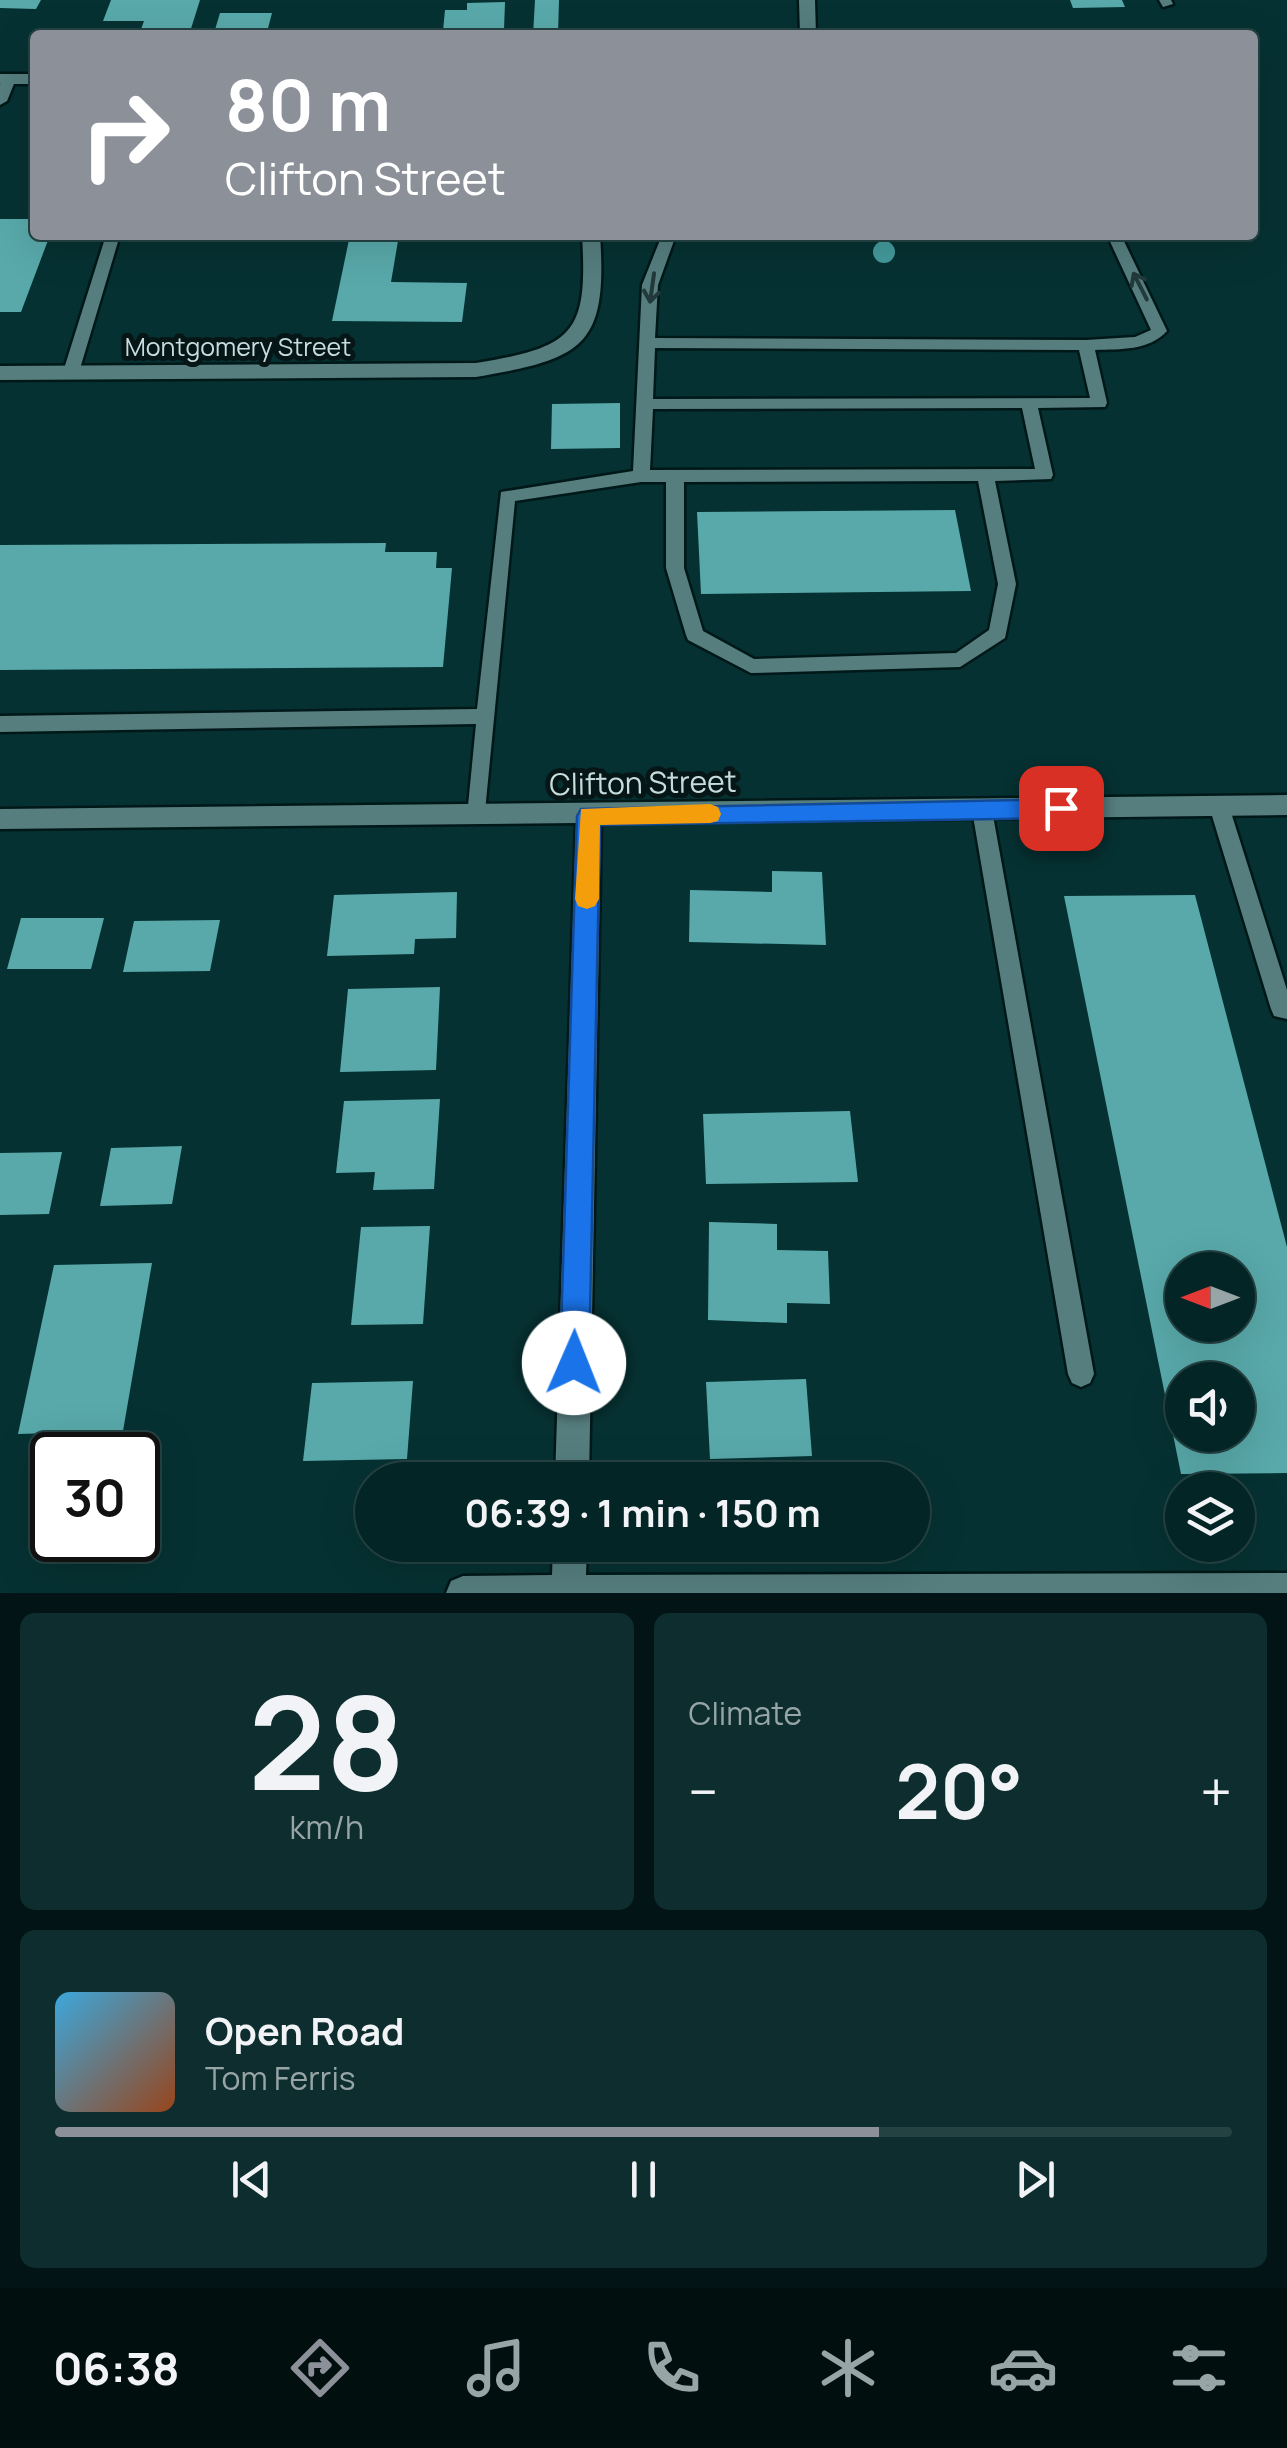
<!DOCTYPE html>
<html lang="en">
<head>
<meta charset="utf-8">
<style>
	:root { --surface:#042526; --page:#0d2d2e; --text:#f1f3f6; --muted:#97a5a7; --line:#254243; --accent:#8c9099 }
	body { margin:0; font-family:Manrope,sans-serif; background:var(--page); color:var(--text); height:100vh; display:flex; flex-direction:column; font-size:38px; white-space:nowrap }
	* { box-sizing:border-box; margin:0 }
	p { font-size:32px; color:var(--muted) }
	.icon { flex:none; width:55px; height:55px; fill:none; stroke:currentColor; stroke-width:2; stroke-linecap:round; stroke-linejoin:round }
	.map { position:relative; height:1593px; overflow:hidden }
	.details { display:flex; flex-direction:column; gap:20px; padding:20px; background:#021415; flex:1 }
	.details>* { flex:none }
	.banner { position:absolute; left:30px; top:30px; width:1228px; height:210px; border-radius:10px; box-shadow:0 10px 40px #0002,0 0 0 2px var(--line); background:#8c9099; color:#fff; overflow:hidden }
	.needle { width:65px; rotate:270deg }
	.fabs { position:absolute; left:1165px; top:1252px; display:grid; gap:20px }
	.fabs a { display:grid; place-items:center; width:90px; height:90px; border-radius:50%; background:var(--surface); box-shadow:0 10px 40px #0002,0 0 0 2px var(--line); font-size:50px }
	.speed { position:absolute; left:30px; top:1432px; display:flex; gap:20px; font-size:50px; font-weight:700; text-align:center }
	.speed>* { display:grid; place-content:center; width:130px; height:130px; border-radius:50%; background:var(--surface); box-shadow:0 10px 40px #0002,0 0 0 2px var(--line); line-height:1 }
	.speed .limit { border:5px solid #111; border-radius:15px; background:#fff; color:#111 }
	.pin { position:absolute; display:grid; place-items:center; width:85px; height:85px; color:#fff; margin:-42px; border-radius:20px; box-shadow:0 5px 15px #0006 }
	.me { position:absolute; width:110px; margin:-55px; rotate:1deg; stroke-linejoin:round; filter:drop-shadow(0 0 8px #0008) }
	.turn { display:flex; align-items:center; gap:35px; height:210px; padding:0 30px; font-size:45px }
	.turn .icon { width:130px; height:130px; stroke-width:2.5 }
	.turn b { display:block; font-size:70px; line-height:85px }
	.big { font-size:75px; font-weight:700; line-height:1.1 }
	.details .tile { flex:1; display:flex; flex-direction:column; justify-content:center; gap:15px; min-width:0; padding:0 35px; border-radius:15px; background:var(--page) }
	.details .dial { align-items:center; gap:0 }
	.dial b { font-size:130px; line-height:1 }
	.song { display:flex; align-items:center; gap:30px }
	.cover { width:120px; height:120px; border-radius:15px; background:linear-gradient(135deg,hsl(200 70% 55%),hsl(20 70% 35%)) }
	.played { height:10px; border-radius:5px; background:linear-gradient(90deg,var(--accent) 70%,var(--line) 70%) }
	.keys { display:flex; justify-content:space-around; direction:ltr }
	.heat { display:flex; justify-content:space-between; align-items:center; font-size:55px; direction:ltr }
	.details .tiles { flex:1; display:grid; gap:20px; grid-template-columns:1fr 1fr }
	.tile:last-child { grid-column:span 2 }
	.trip { position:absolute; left:355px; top:1462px; width:575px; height:100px; border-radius:50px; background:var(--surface); box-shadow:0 10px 40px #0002,0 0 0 2px var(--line); font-weight:700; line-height:100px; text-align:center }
	.dock { display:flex; height:160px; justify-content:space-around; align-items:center; background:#020f0f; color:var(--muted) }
	.dock .icon { width:70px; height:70px }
	.dock .selected { color:var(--accent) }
	.dock b { font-size:45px; color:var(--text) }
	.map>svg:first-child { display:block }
</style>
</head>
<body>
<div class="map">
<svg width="1287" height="1593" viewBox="0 0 1287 1593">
	<rect width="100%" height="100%" fill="#063132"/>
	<path fill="#59a9aa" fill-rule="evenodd" d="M0,0h41l-5,9 -36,-1z
		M111,0h89l-11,35h-50l5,-14h-41z
		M535,0h24l-1,35h-25z
		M1070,0h52l3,7 -52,1z
		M505,2l-1,28 -61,1 2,-21h22v-7z
		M220,13h52l-5,19 -53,1z
		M0,219h35v16h15l-29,77h-21z
		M350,235h49l-8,47 76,1 -5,39 -130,-1z
		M620,403v45l-69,1 1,-45z
		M955,510l16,81 -270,3 -4,-82z
		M386,543l-1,9h52l-1,16h16l-9,99 -443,3v-125z
		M772,871l50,1 4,73 -137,-3 1,-52 82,2z
		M457,892l-1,46 -41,1 -1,15 -87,2 7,-61z
		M1195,895l92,352v226l-106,1 -117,-578zM1182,1270h56v55h-56zM1182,1380h56v55h-56z
		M21,918h83l-13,51h-84z
		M220,920l-10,51 -87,1 11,-51z
		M440,987l-4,83 -96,2 8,-83z
		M440,1099l-6,90 -61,1 2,-18 -39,1 8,-72z
		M850,1111l8,71 -152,2 -3,-70z
		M182,1146l-10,58 -72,2 11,-58z
		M62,1152l-13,62 -49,1v-62z
		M709,1222l68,2v26l51,1 2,53 -43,-1v20l-79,-3z
		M430,1226l-7,98 -72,1 10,-98z
		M152,1263l-29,168 -105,3 36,-169z
		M806,1379l6,77 -102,3 -4,-77z
		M413,1381l-6,78 -104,2 9,-78z
		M704,1465l48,2v13h-48z"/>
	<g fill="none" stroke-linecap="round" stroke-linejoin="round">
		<g stroke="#001818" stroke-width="5">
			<path id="lane" d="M1159,0h12l2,4 -10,3z
				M9,75l7,4 -9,22 -7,4v-20l4,-9z
				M106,235h14l-41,137 -8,5 -8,-5z
				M662,235h14l-18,50 -3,53 431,2 49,-3 16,-7 -44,-95h14l46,96c-18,20 -47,18 -72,19l12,53 -2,4 -67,1 15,67 -2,4 -56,2 21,103 -11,54 -45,29 -209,6 -63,-33 -2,-5 -20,-67v-86h-25l-126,19 -31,321h-14l-3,-6 9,-92 -476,8v-16l477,-7 24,-217 132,-21 9,-186zM655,348l424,2 11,48 -437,1zM1022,408l13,61 -385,1 3,-61zM978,481l20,103 -9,46 -33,23 -202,6 -51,-28 -19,-63v-86z
				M1219,798l7,2 3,6 58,184v29l-13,-3 -3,-7 -62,-203 3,-6z
				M982,802l7,2 3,6 102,564 -4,9 -9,4 -9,-4 -4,-9 -96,-564 3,-6z"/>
		</g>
		<g stroke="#001818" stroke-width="5">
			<path id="street" d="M799,0h16l1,35h-16z
				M0,74h35v10h-35z
				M582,235h18c8,113 -18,124 -124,142l-476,3v-14l476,-3c98,-16 112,-29 106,-128z
				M1287,795v20l-686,8 -12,657h-34l21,-657 -576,6v-20z
				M553,1545h34l-1,30 701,-2v20h-841l5,-12 12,-5 89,-1z"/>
		</g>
		<use href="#lane" fill="#567e7f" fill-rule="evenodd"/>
		<use href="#street" fill="#567e7f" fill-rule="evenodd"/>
	</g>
	<circle fill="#449a9c" cx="884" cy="252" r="11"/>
	<defs><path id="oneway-shaft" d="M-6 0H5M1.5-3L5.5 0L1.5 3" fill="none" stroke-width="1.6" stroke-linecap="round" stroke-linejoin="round" transform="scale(2.5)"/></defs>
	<g stroke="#223a3b">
		<use href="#oneway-shaft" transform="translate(1140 286) rotate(-117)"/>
		<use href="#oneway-shaft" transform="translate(652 288) rotate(98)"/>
	</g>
	<path fill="#1a73e8" stroke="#114b97" stroke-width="2.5" d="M1061,799l8,3 3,6 -3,7 -8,3 -461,7 -11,538 -4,10 -11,4 -10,-4 -4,-10 17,-547 4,-7z"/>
	<path fill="#f59e0b" d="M710,804l8,3 3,7 -3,7 -8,2 -110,2 -1,74 -4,7 -8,3 -9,-3 -3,-7 6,-90z"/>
	<g text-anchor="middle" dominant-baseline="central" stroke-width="10" stroke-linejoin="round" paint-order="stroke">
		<g font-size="25" fill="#c7dcdc" stroke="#061616">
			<text x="238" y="346">Montgomery Street</text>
		</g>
		<g font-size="30" fill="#c7dcdc" stroke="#061616">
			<text transform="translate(643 782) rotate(-1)">Clifton Street</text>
		</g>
	</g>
</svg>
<div class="fabs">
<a><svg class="needle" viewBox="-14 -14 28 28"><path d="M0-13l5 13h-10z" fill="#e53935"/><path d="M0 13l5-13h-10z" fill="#97a5a7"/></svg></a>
<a><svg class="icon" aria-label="sound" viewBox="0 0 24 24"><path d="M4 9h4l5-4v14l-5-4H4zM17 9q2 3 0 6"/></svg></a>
<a><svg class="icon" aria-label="layers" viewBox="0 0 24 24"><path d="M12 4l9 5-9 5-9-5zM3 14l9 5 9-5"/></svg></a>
</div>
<div class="speed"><div class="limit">30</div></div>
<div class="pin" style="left:1061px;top:808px;background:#d93025"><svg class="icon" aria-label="arrive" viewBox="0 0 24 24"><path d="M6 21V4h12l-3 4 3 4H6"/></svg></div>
<svg class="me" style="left:574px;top:1363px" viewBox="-20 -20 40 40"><circle r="19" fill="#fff"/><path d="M0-13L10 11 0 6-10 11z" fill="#1a73e8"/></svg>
<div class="trip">06:39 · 1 min · 150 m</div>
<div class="banner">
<div class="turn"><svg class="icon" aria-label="right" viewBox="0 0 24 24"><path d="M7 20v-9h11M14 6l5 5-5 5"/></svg><div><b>80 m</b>Clifton Street</div></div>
</div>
</div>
<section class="details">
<div class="tiles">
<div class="tile dial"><b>28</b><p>km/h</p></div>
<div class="tile"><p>Climate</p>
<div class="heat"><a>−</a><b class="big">20°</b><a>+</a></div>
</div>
<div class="tile">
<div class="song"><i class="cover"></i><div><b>Open Road</b><p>Tom Ferris</p></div></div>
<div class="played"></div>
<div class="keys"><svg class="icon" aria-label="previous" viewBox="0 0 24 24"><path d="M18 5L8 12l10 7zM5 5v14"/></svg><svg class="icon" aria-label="pause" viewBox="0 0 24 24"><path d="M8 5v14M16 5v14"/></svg><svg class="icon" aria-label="next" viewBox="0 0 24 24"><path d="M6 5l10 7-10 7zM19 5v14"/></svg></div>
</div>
</div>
</section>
<nav class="dock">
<b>06:38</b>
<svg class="icon selected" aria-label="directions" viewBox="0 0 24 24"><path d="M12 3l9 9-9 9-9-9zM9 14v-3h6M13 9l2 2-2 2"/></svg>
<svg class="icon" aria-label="music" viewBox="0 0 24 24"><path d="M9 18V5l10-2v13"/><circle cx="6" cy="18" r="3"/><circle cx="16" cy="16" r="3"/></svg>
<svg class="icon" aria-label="phone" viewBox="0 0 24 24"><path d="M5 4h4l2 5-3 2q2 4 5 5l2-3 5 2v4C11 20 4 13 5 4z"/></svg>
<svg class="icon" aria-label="climate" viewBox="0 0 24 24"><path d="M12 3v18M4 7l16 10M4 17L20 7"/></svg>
<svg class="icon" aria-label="car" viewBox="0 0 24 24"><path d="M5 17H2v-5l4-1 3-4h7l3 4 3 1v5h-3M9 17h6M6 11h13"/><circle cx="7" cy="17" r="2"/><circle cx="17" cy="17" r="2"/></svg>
<svg class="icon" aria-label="filters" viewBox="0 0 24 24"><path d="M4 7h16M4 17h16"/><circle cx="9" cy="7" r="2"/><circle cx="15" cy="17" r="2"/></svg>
</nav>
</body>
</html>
